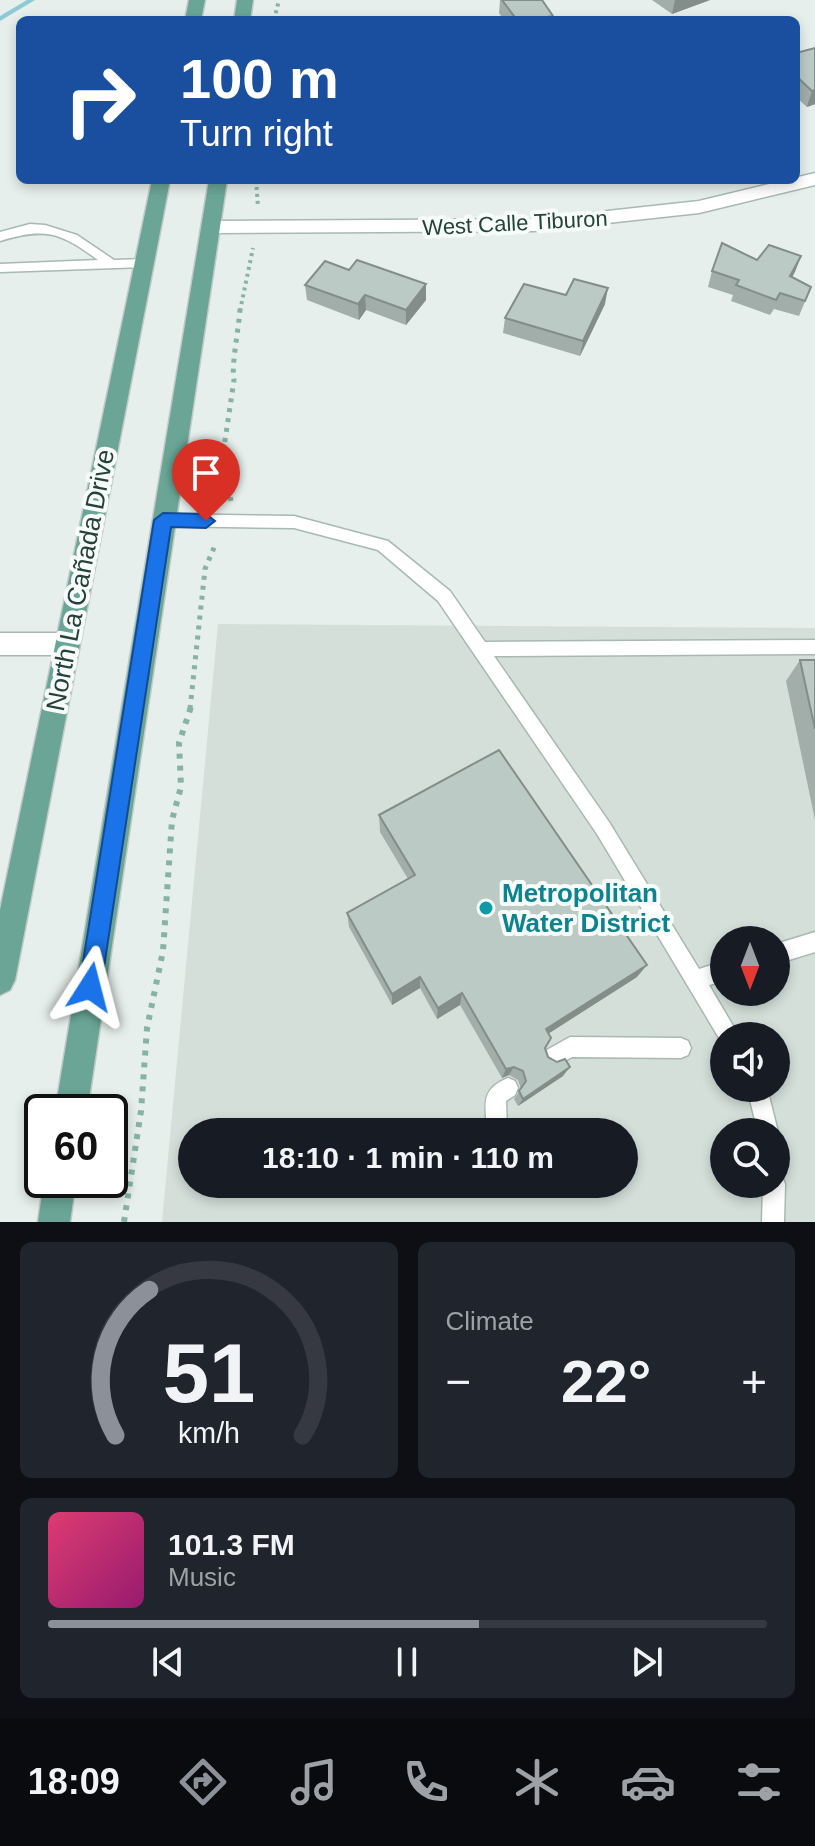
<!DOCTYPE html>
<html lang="en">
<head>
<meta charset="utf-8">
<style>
	:root { --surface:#171b24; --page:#20242c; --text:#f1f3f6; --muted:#9ea1a6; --line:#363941; --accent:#8c9099 }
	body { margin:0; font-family:Helvetica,sans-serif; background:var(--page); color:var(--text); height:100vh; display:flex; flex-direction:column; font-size:30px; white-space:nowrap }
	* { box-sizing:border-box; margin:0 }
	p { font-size:26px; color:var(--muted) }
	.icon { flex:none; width:44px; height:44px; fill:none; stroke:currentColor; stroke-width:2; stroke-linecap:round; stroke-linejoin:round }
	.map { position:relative; height:1222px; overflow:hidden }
	.side { display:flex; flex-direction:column; gap:20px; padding:20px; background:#0d0f14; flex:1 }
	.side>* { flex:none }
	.hud { position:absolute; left:16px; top:16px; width:784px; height:168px; border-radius:12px; box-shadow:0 4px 12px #0003; background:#1a4fa0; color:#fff; overflow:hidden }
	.needle { width:52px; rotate:180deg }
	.fabs { position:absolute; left:710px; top:926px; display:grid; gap:16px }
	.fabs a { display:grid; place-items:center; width:80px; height:80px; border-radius:50%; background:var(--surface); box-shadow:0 4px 12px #0003; font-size:40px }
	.speed { position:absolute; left:24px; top:1094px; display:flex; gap:16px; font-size:40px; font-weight:700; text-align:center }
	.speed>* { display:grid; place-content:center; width:104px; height:104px; border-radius:50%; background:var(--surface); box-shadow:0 4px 12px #0003; line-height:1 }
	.speed .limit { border:4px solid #111; border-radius:12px; background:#fff; color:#111 }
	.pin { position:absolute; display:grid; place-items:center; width:68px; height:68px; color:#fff; margin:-82px -34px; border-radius:50% 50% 50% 0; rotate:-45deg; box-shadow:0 0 8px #0007 }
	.pin .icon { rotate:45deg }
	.me { position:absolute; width:88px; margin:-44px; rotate:9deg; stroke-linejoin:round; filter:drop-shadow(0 0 6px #0008) }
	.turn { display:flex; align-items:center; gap:28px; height:168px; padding:0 32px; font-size:36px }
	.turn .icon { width:104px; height:104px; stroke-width:2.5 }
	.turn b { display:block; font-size:56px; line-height:68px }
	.big { font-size:60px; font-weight:600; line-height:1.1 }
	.side .widget { flex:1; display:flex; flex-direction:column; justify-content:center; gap:12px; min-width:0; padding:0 28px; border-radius:12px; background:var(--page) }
	.side .dial { align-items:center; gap:0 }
	.dial svg { height:208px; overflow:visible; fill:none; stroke:var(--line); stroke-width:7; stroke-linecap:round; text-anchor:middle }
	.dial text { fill:var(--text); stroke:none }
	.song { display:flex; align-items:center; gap:24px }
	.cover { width:96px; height:96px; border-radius:12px; background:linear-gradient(135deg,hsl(340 70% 55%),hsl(320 70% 35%)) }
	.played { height:8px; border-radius:4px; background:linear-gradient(90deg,var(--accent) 60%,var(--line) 60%) }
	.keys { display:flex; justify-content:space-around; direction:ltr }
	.heat { display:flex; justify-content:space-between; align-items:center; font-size:44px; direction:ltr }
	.side .tiles { flex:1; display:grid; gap:20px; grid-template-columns:1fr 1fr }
	.widget:last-child { grid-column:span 2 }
	.trip { position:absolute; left:178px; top:1118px; width:460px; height:80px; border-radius:40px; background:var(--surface); box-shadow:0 4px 12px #0003; font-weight:600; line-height:80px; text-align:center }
	.menu { display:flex; height:128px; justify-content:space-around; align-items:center; background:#090b0e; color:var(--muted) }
	.menu .icon { width:56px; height:56px }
	.menu .selected { color:var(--accent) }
	.menu b { font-size:36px; color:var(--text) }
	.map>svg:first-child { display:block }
</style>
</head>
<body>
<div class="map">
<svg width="815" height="1222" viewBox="0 0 815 1222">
	<rect width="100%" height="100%" fill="#e6efeb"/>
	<path fill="#d4dfda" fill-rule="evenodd" d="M218,624l597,4v594h-653zM724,940h52v52h-52zM724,1036h52v52h-52zM192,1132h432v52h-432zM724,1132h52v52h-52z"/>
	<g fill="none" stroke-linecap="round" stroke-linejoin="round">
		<path fill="#8ec9d4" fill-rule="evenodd" d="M27,0h8l-35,21v-5z"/>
		<g stroke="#a8b8b2" stroke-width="3">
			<path id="lane" d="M30,224l15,1 32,10 37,25 31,-1 6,4 -6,4 -145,5v-8l98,-4c-38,-28 -53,-33 -98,-19v-9z
				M163,514l131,2 94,25 62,50 35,51 330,-2v14l-321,2 115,166 90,147 25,-8v20l-15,4 30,51h-15v8l-2,-1 -125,-209 -159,-233 -60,-51 -84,-22 -131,-2 -8,-6z
				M815,932v20l-39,12v-20z
				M570,1037l111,1 7,3 3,7 -3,7 -7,3 -109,-1 -20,11 -7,-3 -3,-7 3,-7z
				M508,1078l7,3 3,7 -3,7 -9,6 1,31h-20c-1,-27 -8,-42 21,-54z
				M747,1088h20l11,44 -2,6v-6h-18z
				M776,1174l6,2 3,8 -1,38h-22l1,-38h13z"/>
		</g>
		<g stroke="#a8b8b2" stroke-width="3">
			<path id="street" d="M815,173v12l-116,28 -165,18 -323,2 -9,-6 9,-6 323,-2 165,-18z
				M0,633h67l9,4 3,7 -3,7 -9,4h-67z"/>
		</g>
		<g stroke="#c2cac8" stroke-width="3">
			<path id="primary" d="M189,0h16l-4,20h-16z
				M237,0h16l-3,20h-16z
				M152,180h18l-155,800 -5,10 -10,5v-85z
				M209,180h18l-140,932h-32z
				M44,1180h32l-6,42h-32z"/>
		</g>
		<path stroke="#86b3a5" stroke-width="4" stroke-dasharray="3 4" stroke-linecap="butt" d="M274,20l5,-20
			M256,180l2,27
			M240,311l13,-63"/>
		<path stroke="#86b3a5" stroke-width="5" stroke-dasharray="4 6" stroke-linecap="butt" d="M231,501l-8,-47 11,-74c-3,-15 5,-52 6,-71
			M190,709l15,-140 11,-26"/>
		<path stroke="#86b3a5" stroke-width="6" stroke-dasharray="5 7" stroke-linecap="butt" d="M124,1222l17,-111 6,-83 16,-77 9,-131 9,-33 -2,-44 12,-36"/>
		<use href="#lane" fill="#fff" fill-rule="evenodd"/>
		<use href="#street" fill="#fff" fill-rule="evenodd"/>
		<use href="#primary" fill="#6aa596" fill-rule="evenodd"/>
	</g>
	<path fill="#a1aea9" d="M500,0h42l11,16 -1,4h-48l-5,-7z
		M652,0h58l-38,14z
		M815,48v56l-8,3 -11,-10v-44z
		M801,256l-9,21 19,10 -12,29 -25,-7 -4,6 -39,-14 2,-6 -25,-8 4,-16 45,-11z
		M349,270l77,14v16l-20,25 -40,-15 -7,10 -52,-20 -2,-15z
		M566,295l39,9 -25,52 -77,-23 2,-15z
		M800,660h15v160l-29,-139z
		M379,815l258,162 -88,56 -4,15 3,9 15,19 -45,30 -4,-7 7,-10 -3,-9 -9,-5 -7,3 -42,-73 -23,14 -17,-31 -28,17 -43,-78 -2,-14 61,-34 -28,-47z"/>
	<path fill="#838d89" d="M675,0h35l-38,14z
		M553,16l-1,4h-23z
		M815,90v14l-8,3 5,-16z
		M801,256l-6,16 -11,20 6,-16z
		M426,284v16l-20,25v-15z
		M608,288l-3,16 -25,52 3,-15z
		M365,295l1,15 -7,10 -1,-16z
		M647,965l-10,12 -97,62 6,-10z
		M420,977v11l-28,17v-11z
		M462,993l-2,12 -23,14 1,-11z
		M514,1067l-5,8 -7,3 4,-9z
		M570,1067l-7,9 -45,30 5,-7z"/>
	<path fill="#bbcac4" stroke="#838d89" stroke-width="2" d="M502,0h40l11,16 -24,4h-12z
		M815,48v42l-3,1 -16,-15v-23z
		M722,243l35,17 12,-15 32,11 -11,20 21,11 -6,14 -25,-8 -4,7 -40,-15 3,-5 -27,-9z
		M357,260l69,24 -20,26 -41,-15 -7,9 -53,-19 20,-24 24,9z
		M574,279l34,9 -25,53 -78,-23 19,-34 42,11z
		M800,660h15v69z
		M499,750l148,215 -101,64 5,9 -6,10 3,9 9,5 8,-3 5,8 -47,32 -4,-8 7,-10 -3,-10 -9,-4 -8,2 -44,-76 -24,15 -18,-31 -28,17 -45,-81 68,-38 -36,-60z"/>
	<path fill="#1a73e8" stroke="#114b97" stroke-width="2" d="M163,513l43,1 9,7 -9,7 -35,-1 -70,460 -3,8 -8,4 -8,-4 -3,-8 75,-467z"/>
	<circle fill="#0f9aa8" stroke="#f7fbf9" stroke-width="3" cx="486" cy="908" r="8"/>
	<g text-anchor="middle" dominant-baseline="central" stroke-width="8" stroke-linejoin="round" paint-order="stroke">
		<g font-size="22" fill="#24423a" stroke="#f7fbf9">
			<text transform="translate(515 223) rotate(-3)">West Calle Tiburon</text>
		</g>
		<g font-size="26" fill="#24423a" stroke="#f7fbf9">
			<text transform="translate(80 580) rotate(-79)">North La Cañada Drive</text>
		</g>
		<g font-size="26" font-weight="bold" fill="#0d838f" stroke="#f7fbf9" text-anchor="start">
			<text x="502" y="893">Metropolitan<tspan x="502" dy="30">Water District</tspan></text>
		</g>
	</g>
</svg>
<div class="fabs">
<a><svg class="needle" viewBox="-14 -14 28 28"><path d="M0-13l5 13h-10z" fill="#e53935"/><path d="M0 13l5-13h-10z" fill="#9ea1a6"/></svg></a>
<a><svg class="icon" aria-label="sound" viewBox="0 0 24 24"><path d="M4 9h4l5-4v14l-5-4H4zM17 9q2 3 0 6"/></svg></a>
<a><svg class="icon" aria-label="search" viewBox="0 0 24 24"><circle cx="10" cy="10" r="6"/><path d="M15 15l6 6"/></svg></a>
</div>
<div class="speed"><div class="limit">60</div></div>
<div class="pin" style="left:206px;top:521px;background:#d93025"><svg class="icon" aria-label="arrive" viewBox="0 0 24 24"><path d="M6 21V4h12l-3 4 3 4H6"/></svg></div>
<svg class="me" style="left:90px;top:987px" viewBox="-20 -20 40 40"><path d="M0-17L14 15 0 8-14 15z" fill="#1a73e8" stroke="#fff" stroke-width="4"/></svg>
<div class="trip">18:10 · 1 min · 110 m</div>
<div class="hud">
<div class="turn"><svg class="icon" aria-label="right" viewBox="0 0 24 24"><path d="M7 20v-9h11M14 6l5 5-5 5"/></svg><div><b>100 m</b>Turn right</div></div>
</div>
</div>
<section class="side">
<div class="tiles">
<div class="widget dial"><svg viewBox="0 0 100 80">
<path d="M14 69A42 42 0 1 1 86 69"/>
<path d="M14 69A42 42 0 0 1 27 13" stroke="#8c9099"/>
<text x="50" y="56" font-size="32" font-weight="700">51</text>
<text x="50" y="72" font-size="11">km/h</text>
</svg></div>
<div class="widget"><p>Climate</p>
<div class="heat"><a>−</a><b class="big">22°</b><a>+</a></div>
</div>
<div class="widget">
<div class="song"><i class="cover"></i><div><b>101.3 FM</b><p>Music</p></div></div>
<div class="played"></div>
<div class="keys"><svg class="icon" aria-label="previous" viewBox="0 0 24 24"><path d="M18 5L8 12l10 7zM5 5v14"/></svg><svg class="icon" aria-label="pause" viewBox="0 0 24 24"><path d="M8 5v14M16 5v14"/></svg><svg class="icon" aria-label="next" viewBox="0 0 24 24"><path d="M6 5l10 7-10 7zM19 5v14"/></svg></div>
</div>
</div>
</section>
<nav class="menu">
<b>18:09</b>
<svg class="icon selected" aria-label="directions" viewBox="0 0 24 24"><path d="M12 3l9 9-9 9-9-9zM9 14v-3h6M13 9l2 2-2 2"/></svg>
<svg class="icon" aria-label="music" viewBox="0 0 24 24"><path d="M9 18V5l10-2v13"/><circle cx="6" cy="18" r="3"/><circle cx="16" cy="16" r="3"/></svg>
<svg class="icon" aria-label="phone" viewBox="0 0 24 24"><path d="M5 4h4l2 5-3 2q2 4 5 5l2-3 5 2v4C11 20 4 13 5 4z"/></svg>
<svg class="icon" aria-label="climate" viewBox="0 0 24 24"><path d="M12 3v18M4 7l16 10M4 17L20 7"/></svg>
<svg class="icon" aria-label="car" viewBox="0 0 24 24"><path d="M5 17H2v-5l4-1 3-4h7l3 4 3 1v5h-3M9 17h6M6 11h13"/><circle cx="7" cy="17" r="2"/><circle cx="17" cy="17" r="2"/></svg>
<svg class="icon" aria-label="filters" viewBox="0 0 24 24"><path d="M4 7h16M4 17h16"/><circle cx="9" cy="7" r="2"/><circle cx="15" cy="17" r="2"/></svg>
</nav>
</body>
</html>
